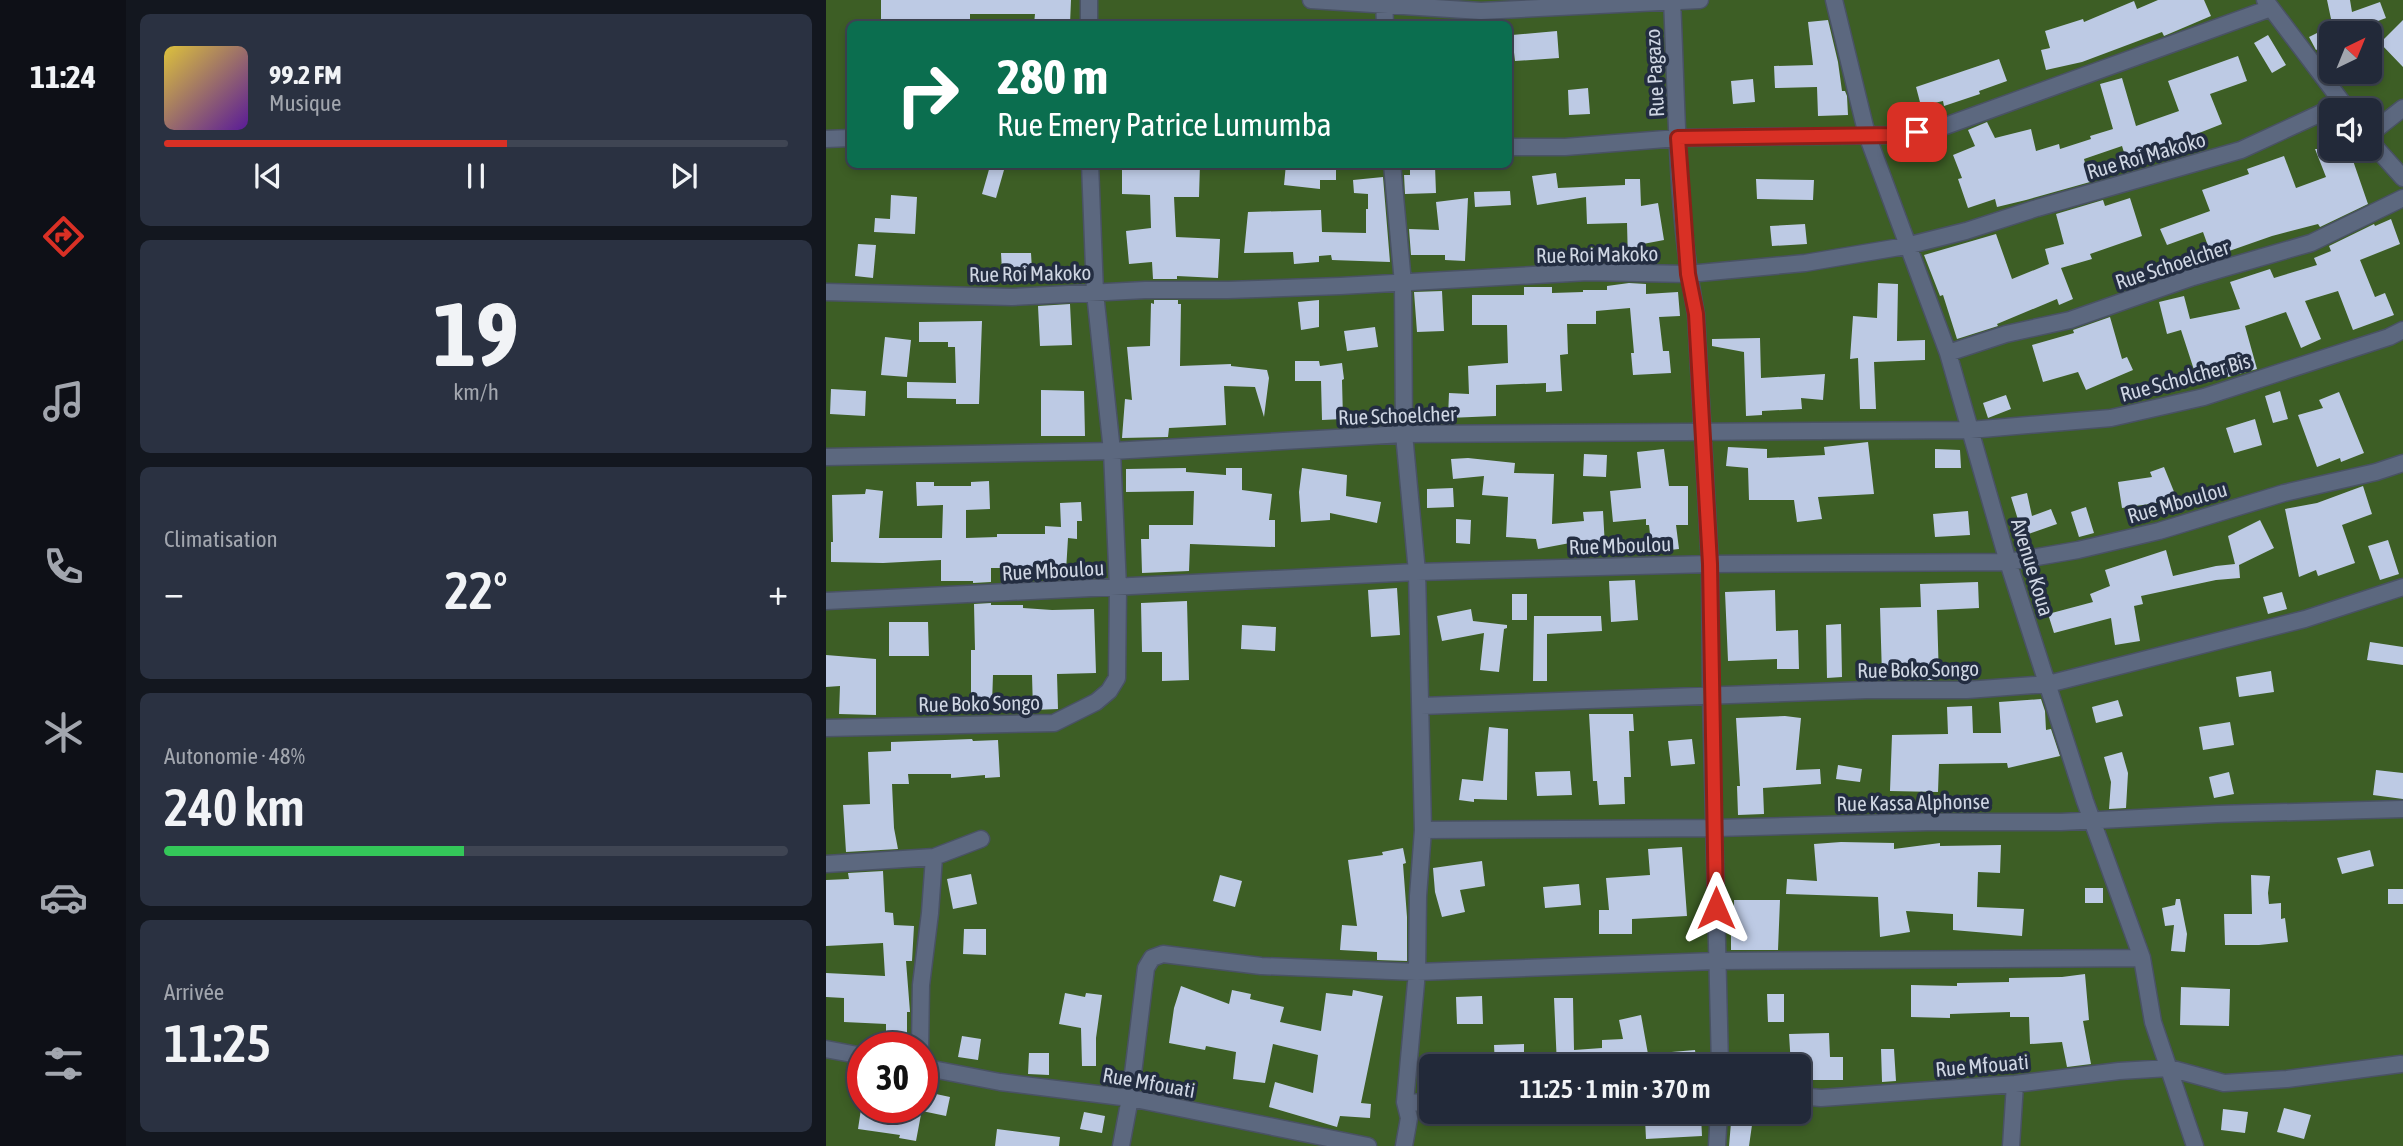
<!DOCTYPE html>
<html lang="fr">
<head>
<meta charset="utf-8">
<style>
	:root { --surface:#222939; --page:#2a3141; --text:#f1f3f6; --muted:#a2a6ae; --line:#3f4553; --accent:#d93025 }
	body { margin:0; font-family:"Asap Condensed",sans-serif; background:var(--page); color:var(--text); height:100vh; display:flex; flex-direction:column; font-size:26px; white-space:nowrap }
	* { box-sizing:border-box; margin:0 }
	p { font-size:23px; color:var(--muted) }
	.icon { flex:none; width:38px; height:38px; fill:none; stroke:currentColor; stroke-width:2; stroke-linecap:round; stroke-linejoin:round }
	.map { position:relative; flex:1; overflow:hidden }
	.side { display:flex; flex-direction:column; gap:14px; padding:14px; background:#13171f; width:700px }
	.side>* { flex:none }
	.banner { position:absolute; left:21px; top:21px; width:665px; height:147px; border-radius:10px; box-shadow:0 4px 10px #0003,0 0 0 2px var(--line); background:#0b6e4f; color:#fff; overflow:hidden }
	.needle { width:46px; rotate:43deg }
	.tools { position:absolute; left:1493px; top:21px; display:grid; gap:14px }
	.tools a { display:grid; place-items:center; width:63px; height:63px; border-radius:10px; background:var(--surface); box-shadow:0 4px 10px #0003,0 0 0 2px var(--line); font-size:35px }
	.speed { position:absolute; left:21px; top:1032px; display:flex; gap:14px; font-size:35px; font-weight:700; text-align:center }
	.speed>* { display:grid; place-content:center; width:91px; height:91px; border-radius:50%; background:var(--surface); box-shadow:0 4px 10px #0003,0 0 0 2px var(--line); line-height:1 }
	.speed .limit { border:10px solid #d22; background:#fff; color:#111 }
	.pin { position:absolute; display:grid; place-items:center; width:60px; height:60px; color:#fff; margin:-30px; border-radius:14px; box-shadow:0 4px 10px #0006 }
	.me { position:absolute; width:77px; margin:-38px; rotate:0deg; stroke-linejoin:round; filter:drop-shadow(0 0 5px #0008) }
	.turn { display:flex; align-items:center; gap:24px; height:147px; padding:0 35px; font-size:32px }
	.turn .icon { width:91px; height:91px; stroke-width:2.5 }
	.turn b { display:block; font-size:49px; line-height:60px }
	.big { font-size:52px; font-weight:600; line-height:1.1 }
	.side .widget { flex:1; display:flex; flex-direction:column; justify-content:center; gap:10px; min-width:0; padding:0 24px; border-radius:10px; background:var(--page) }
	.side .dial { align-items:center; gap:0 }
	.dial b { font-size:91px; line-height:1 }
	.song { display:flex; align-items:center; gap:21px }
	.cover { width:84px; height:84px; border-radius:10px; background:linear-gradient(135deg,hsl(50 70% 55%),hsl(270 70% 35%)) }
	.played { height:7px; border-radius:4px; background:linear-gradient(90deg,var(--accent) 55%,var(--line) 55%) }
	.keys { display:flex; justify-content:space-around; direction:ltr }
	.heat { display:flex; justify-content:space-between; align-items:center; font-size:38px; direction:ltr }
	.charge { height:10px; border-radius:5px; background:linear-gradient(90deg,#34c759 48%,var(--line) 0) }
	.trip { position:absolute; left:593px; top:1054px; width:392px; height:70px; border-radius:10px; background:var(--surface); box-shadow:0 4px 10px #0003,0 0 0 2px var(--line); font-weight:600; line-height:70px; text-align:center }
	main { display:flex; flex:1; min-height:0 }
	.tab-bar { display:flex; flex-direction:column; width:126px; justify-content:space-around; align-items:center; background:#0e1017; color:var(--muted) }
	.tab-bar .icon { width:49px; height:49px }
	.tab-bar .selected { color:var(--accent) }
	.tab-bar b { font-size:32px; color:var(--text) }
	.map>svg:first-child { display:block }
</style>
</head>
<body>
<main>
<nav class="tab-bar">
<b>11:24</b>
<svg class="icon selected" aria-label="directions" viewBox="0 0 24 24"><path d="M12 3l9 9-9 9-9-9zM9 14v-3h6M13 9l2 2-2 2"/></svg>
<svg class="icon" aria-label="music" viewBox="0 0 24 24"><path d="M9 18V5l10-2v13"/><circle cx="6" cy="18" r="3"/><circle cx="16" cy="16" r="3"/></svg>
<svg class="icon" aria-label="phone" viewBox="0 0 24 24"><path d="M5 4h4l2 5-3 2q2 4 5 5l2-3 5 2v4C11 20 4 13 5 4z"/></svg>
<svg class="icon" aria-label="climate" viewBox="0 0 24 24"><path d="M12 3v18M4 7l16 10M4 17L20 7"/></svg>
<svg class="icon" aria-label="car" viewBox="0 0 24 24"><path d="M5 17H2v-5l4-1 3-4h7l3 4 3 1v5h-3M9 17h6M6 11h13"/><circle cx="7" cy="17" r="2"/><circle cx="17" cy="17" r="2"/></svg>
<svg class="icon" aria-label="filters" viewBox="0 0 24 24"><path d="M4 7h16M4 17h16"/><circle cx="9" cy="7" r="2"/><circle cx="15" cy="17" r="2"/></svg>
</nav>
<section class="side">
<div class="widget">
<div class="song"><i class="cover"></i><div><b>99.2 FM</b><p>Musique</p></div></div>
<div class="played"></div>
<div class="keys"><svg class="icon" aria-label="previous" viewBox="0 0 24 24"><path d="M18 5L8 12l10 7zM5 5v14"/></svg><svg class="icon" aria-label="pause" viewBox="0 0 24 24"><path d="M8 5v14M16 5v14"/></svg><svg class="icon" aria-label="next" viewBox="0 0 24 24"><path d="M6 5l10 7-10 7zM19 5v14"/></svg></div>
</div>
<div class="widget dial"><b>19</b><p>km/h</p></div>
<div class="widget"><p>Climatisation</p>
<div class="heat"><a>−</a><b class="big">22°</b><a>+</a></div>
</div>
<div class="widget"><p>Autonomie · 48%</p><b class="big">240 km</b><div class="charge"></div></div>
<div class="widget"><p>Arrivée</p><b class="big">11:25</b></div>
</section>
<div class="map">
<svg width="1577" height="1146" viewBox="0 0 1577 1146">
	<rect width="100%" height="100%" fill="#2d374c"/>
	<path fill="#3d5e25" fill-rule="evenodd" d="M0,0h1577v1146h-1577zM24,24h658v140h-658zM1505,33h39v39h-39zM1505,110h39v39h-39zM37,1048h59v60h-59zM606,1066h367v45h-367z"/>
	<path fill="#bdcae4" d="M55,0h190l-1,24h-36l1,-10h-65v10l-89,-3z
		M1332,0h46l7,16 -47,20 -2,-4 -80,30 -36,8 -5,-20 9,-2 -5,-17 38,-12 1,3 50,-21 3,8z
		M1501,0h23l2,12 28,-10 6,16 -40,15h-12z
		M1002,20l10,42 4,29h3l2,5 1,19 -30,1 -1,-29 -42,1 -1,-22 39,-1 -5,-43z
		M1577,20v47l-23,-24z
		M1505,26v41l-13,-18 -2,1 -7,-13z
		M731,31l2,27 -44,3 -3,-26z
		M1442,35l18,30 -14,8 -18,-30z
		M1412,56l9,25 -37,13 12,30 -51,20 2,6 -45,15 -6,-19 -38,13 6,23 -64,18 -29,7 -2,-8 -27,9 -10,-29 4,-1 -9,-23 22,-9 -7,-16 19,-8 8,16 36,-9 5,22 23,-7 1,5 31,-10 -1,-3 23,-7 -13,-45 22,-6 14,48 43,-15 -11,-30z
		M1173,59l8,22 -28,10 1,3 -36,12 -1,-5 -22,5 -5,-19z
		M927,79l2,23 -22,2 -2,-23z
		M762,88l2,26 -21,1 -1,-25z
		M1489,149h34l19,55 -48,23 -2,-3 -46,12 -60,21 -9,-25 -36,13 -7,-16 50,-18 -8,-21 47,-16 -2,-5 37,-13 12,32 30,-11z
		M296,164h78l-1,33h-25l2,40 44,2 -2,39 -41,-2v3h-24l-1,-17 -23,2 -3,-33 25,-3 -1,-33 -28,-1z
		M460,164h50v16h-16v9l-36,-4z
		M164,166l14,4 -8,28 -14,-4z
		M609,166l1,27 -31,1 -1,-19h6v-8z
		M730,173l2,15 67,-3v-6h15l1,27 17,-3 6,37 -21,4v19l-15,-1 -1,-39 -40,1 -1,-27 -49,8 -5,-29z
		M557,177l7,85 -58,-2 -1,-5 -12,1v6l-25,2 -1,-12 -49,1 4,-41 73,-2 1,22 44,1v-24h2v-15l-14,-1 -1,-13z
		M930,179l58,1 -1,20 -56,-1z
		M684,191l1,14 -36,2 -1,-15z
		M65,195l26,2 -2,37 -41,-2 1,-14 15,1z
		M642,198l-3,63 -20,-1v-5h-34l-2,-26 30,1 -3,-28z
		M1304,198l12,38 -52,18 2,5 -31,9 12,31 -14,6 -2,-6 -60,25 1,2 -41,13 -14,-44 -3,1 -16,-41 72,-21 16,45 37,-15 -4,-15 19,-5 -8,-30 47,-14 2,6z
		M1565,219l9,25 -40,16 15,37 10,-4 9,22 -41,15 -15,-39 -33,10 16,38 -20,9 -15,-36 -41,14 12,43 -29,8 -3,-10 -29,9 -15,-46 -14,4 -8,-32 25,-6 6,23 50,-10 -10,-27 40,-13 4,9 43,-13 -3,-7 17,-7 -2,-5 45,-22 1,2z
		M979,224l2,20 -35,2 -2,-20z
		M32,244l18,1 -3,33 -18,-2z
		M175,253h30l1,17 -30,1z
		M803,283l17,1v10l32,-2 2,24 -21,1 4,34h6l2,22 -38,2 -2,-22h3l-4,-45 -34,3v13h-29l1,30 -8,1 2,36 -16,1v-9l-50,2v31l-48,2 1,-25 20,1 -1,-28 40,-3 -1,-38h-35v-30h52v-8h28v6l31,-1v-2h24v-4z
		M1052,283l20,1 -1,57 28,-1v20l-51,2 2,47h-16l-2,-51 -8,1 3,-43 24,2z
		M616,291l2,40 -27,1 -3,-40z
		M328,300h24v4h3l-1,62 51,-2v2l36,4 2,8 -5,39 -9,-30 -31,-1 2,39 -57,3 -1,9 -46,1 3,-39 7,1 -5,-53 23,-1 1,-43 3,1z
		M493,300v27l-18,3 -3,-28z
		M244,304l2,41 -32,1 -2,-40z
		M1284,317l12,42 5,-2 6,13 -47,20 -8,-18 -35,10 -11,-37 42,-12 -1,-3z
		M156,321l-3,83h-23v-5l-49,-1v-16l49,1 -1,-36h-7v-5h-29v-20z
		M549,327l3,20 -31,4 -3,-20z
		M59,337l26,3 -4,37 -26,-2z
		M934,338l1,40 64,-4 -2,26 -22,-2 1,11 -40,2v4l-16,1 -2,-64 -32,-6v-7z
		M469,361h24l1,5 22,-3 2,16 -2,1 1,39 -21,1 -1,-39h-26z
		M5,389l35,2 -1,25 -35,-2z
		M215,390l43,1 1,45h-44z
		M1454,391l8,28 -15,4 -8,-27z
		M1513,392l25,61 -23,9 -1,-4 -23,9 -19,-52 25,-7 -4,-8z
		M1180,395l5,14 -23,9 -5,-15z
		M1429,419l7,26 -28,8 -8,-25z
		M1042,442l6,52 -56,3 4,22 -25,3 -3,-22h-45l-1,-32 -22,-2 2,-19 39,2v9l58,-3 -1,-8z
		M838,449l5,37h19v39h-12l3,24 -27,3 -3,-27h-3v-6l-33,3 -3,-31 31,-3 -4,-36z
		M1109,449l25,1 1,18h-26z
		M758,454l23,1 -1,22 -23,-1z
		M642,458l47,5 -1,10 40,1 -2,50 32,-3 -1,-9 20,-1 2,36 -34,1 -1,-5 -32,6 -2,-10 -30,-2 2,-40 -26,-2 2,-19 -31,3 -2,-20z
		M1338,467l13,32 -13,5 -1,-2 -41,6 -4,-26 34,-5 -2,-5z
		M360,468v4l40,3v-7h16v22l30,4 -3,26h6v27l-85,-3 -1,27 -47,2 -1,-34h8v-14h44l1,-34 -68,1v-23z
		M476,468l45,7 -1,21 35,6 -4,21 -47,-10v7l-29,2 -2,-30z
		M163,481l1,28 -24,1v28l31,-1v-3h48v-8l16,1 -1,-24 21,-1 1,19h-5v18l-9,-1 -2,33 -21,-1v-2h-54v14l-18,1v-2h-32v-21l-58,3 -52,-1v-20h2l-1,-47 33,-1 1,-5 17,2 -4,47h63l1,-33 -26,1 -1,-24h18v4h37v-4z
		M1537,486l9,28 -30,11 13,38 -37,13 -2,-6 -17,7 -14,-68 32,-6z
		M627,488l1,19 -27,1v-19z
		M1201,493l5,23 19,-7 6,15 -34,12 -12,-39z
		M1260,507l8,26 -15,4 -8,-25z
		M1142,511l2,24 -35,2 -2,-23z
		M630,519l15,1 -1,24 -14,-1z
		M1434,520l14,28 -35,17 1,13 -24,2 -75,16 2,8 -9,2 6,35 -25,4 -4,-27 -57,15 -6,-19 45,-12 -3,-8 20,-8 -5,-16 61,-20 7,26 43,-10 19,-2 -7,-28z
		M1562,540l11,34 -19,6 -12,-34z
		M809,580l3,40 -27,2 -2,-41z
		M1152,582l1,26 -42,2 2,70h-18v-4h-39l-2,-68 41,-1 -1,-23z
		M571,588l3,47 -29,2 -3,-47z
		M949,590l1,41 22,-1 1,39h-22v-10l-49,2 -3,-69z
		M1456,592l5,17 -19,5 -5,-17z
		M686,594h15v26h-15z
		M361,601l2,79 -27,1v-29h-20l-1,-49z
		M165,603v2h32v3l29,2 42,-1 2,64 -39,1 1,35 -25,1 -1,-35h-39l-1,29h-21v-54h4l-1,-46z
		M645,609l2,12 34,4v3l-3,1 -5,43 -19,-2 4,-37 -42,8 -5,-25z
		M708,616h67l1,15 -55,3v47h-14z
		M63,622h39l1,34h-40z
		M1015,624l1,53 -15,1 -1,-53z
		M416,625l34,2 -1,24 -34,-2z
		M1544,642l33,5v18l-36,-5z
		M0,655l50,4v56l-37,-1 1,-28 -14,1z
		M1445,671l3,21 -35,5 -3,-20z
		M1215,699l4,12 1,19 5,-1 9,27 -52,12 -1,-5 -68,1 -1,28 -48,-1 2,-56 56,-1 -1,-27 25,-1 1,27h28l-2,-31z
		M1292,700l5,16 -27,7 -4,-16z
		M763,714h44l1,17h-5l2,46h-7l1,27 -26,1 -2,-24h-4z
		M959,716l16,2 -5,52 24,-1 1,15 -58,4 1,26 -26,1 -1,-29h3l-4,-68z
		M1404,722l4,23 -31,5 -4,-23z
		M663,727l19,2 -1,71 -33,-1v3l-15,-2 3,-21 21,2z
		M146,739l1,2 25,-1 2,37 -15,1v-3l-34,3v-4h-43l1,10h-17l2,44 4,21 -52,3 -3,-47 27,-1 -2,-52 23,-1v-9z
		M866,739l3,25 -24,2 -3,-25z
		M1296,752l6,21 -2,35 -17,1 2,-27 -7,-25z
		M1012,765l24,4 -2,13 -24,-3z
		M1550,770l27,3v26l-30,-4z
		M744,771l2,24 -35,1 -2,-24z
		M1403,772l5,22 -20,4 -5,-21z
		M1015,842l53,1v6l46,-6v3l61,-1 -1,28 -22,-1 -1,35 47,2 -2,27 -69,-6v-16l-47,-3 4,21 -30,5 -2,-40 -92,-3 1,-15 30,2 -3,-37z
		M856,847l5,69 -55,3v15h-33v-24h10l-3,-32 44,-3 -2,-26z
		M577,848l3,15 -3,1 4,53v44l-30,-1v-8l-37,-2 2,-25 15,1 -9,-66 35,-5 -1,-3z
		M1544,850l4,16 -32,8 -5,-16z
		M656,861l3,25 -25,4 5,22 -23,5 -7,-25 -2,-24z
		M57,871l2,41 8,1 1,12 20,1 -2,35h-6l4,51h-3v34h-21v-22l-42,-2v-24l-18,-1v-24l59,3 -2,-33 -57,3v-66l23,-1 -1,-6z
		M145,874l6,30 -24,5 -6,-30z
		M394,875l22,6 -7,26 -22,-6z
		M1425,875l19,1 -2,17 1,11 12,-1v16l4,-1 3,24 -29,3h-34l-1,-31h28z
		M753,884l2,21 -36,3 -2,-21z
		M1259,888h18v15h-18z
		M1562,889h15v15h-15z
		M1350,899h4l7,35 -2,18 -14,-1 3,-26 -9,1 -3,-18 13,-3z
		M908,900h46l-2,50h-47v-18h3z
		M138,929h22v26l-23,-1z
		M1259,974l4,46 -6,1 8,43 -24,3 -5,-25 -32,2 -1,-27h-19v-5l-60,2v4l-39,-1v-32l46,1v-3l52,-1v-4l53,-1z
		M355,986l48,18 3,-14 19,4 -1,5 34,8 -4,15 41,9 5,-38 26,3 1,-6 30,6 -22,107 10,1 -1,14 -30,-2 -3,11 -68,-20 6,-25 38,11 5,-38 -45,-11 -8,39 -32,-4 3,-27 -30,-6 -1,4 -36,-7 5,-35z
		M1355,987l49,2 -1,37 -49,-1z
		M239,993l20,4 1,-4 16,2 -6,43v28h-14l-1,-38 -22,-4z
		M941,994h17v28h-16z
		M656,996l1,28h-26l-1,-27z
		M728,998h19l1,52 28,-2v-8l21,-1 -4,-19 22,-5 7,39 47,-4 2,16h-140z
		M1003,1033l1,24h13v23h-44v-14h-8l-2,-32z
		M136,1036l19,3 -3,21 -20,-3z
		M698,1044v21l-29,1 -1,-21z
		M1055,1049h13l2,32 -14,1z
		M203,1053h20v22l-21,-1z
		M96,1091l28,6 -4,19 -24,-5v-2l-6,32 -17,-3 1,-3 -42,-6 3,-20 43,6 1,-7h17z
		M1458,1108l27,7 -7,24 -27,-7z
		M1397,1109l25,3 -3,21 -24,-3z
		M906,1111h22l-5,35h-20z
		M258,1112l21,4 -3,17 -22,-4z
		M875,1116l1,20 -56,3 -1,-20z
		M171,1129l63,8 -1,9h-64z"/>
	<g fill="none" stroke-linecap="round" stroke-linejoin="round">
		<g stroke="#495264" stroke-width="19">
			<path id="minor" d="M263,0v24
				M485,0l170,11 219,-11
				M558,0l1,24
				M846,0c5,104 4,212 24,314l14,250 1,133 9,369
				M1008,0l33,135 81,218 60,209 77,239 57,157 11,64 42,124
				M1439,0l83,110
				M1544,134l33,-26
				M0,139l24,-1
				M1544,141l33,37
				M682,147h57l113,-9 218,-3 41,-6 334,-121
				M566,164l11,119 1,151 13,138 6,258 -5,66 -1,76 -12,130 4,16 -5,28
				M0,292l186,5 133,-7h83l112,-4 248,-14 100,2 117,-11 101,-17 60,-15 71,-23 204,-58 102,-47
				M1122,353l58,-19 64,-14 123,-43 118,-34 92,-45
				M0,457l286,-6 292,-17 566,-4 141,-12 93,-21 185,-60 14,-7
				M0,601l591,-29 293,-8 298,-2 70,-12 81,-19 125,-38 92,-21 27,-9
				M595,706l446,-16h100l81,-6 257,-65 98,-32
				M0,728l228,-5 42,-21 13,-11 8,-13 1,-90 -6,-137 -17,-158 -5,-129
				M597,830l293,-2 212,-6h133l156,-8 186,-5
				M0,864l108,-7 47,-18
				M94,1048l1,-63 9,-72 4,-56
				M0,1049l37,7
				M96,1067l78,15 130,16 238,48
				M973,1096l22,2 194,-14 104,-13 50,-3 55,15 63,-4 114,-15
				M579,1102l27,1
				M295,1146l9,-48 16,-130 6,-10 11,-4 98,12 156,6 299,-11 426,-3
				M891,1146l2,-35
				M1185,1146l4,-62"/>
		</g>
		<use href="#minor" stroke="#5c687f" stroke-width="16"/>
	</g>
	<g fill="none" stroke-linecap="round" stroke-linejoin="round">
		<g stroke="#8d1f18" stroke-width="18">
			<path id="route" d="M890,908l-6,-344 -14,-250 -8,-40 -10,-136 218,-3 21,-3"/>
		</g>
		<use href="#route" stroke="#d93025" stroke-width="12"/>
	</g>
	<g text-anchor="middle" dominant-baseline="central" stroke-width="7" stroke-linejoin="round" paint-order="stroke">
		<g font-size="21" fill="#cfd6e3" stroke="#232d41">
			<text transform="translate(828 73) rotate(-93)">Rue Pagazo</text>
			<text transform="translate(1320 155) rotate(-16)">Rue Roi Makoko</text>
			<text transform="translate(771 254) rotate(-1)">Rue Roi Makoko</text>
			<text transform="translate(1346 264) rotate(-18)">Rue Schoelcher</text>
			<text transform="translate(204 273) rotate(-1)">Rue Roi Makoko</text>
			<text transform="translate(1359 377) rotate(-15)">Rue Scholcher Bis</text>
			<text transform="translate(571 415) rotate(-2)">Rue Schoelcher</text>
			<text transform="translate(1351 502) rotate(-16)">Rue Mboulou</text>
			<text transform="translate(794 545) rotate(-2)">Rue Mboulou</text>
			<text transform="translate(1207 567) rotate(73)">Avenue Koua</text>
			<text transform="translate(227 570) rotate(-3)">Rue Mboulou</text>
			<text transform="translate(1092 669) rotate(-1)">Rue Boko Songo</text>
			<text transform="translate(153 703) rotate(-1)">Rue Boko Songo</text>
			<text transform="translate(1087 802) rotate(-1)">Rue Kassa Alphonse</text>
			<text transform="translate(1156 1065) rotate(-5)">Rue Mfouati</text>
			<text transform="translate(323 1082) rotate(10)">Rue Mfouati</text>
		</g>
	</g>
</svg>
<div class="tools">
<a><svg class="needle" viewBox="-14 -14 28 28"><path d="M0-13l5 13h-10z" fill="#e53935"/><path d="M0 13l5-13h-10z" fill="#a2a6ae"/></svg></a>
<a><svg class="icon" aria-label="sound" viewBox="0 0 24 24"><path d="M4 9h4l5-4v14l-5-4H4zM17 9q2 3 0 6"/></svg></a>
</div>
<div class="speed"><div class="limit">30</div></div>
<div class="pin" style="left:1091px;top:132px;background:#d93025"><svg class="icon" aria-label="arrive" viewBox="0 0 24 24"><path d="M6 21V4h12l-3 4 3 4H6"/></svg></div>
<svg class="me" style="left:890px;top:908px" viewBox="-20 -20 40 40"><path d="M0-17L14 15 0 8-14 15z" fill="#d93025" stroke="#fff" stroke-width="4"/></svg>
<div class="trip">11:25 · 1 min · 370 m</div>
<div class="banner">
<div class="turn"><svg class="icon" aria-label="right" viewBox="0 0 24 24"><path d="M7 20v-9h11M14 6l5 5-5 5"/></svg><div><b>280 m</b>Rue Emery Patrice Lumumba</div></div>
</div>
</div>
</main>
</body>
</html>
